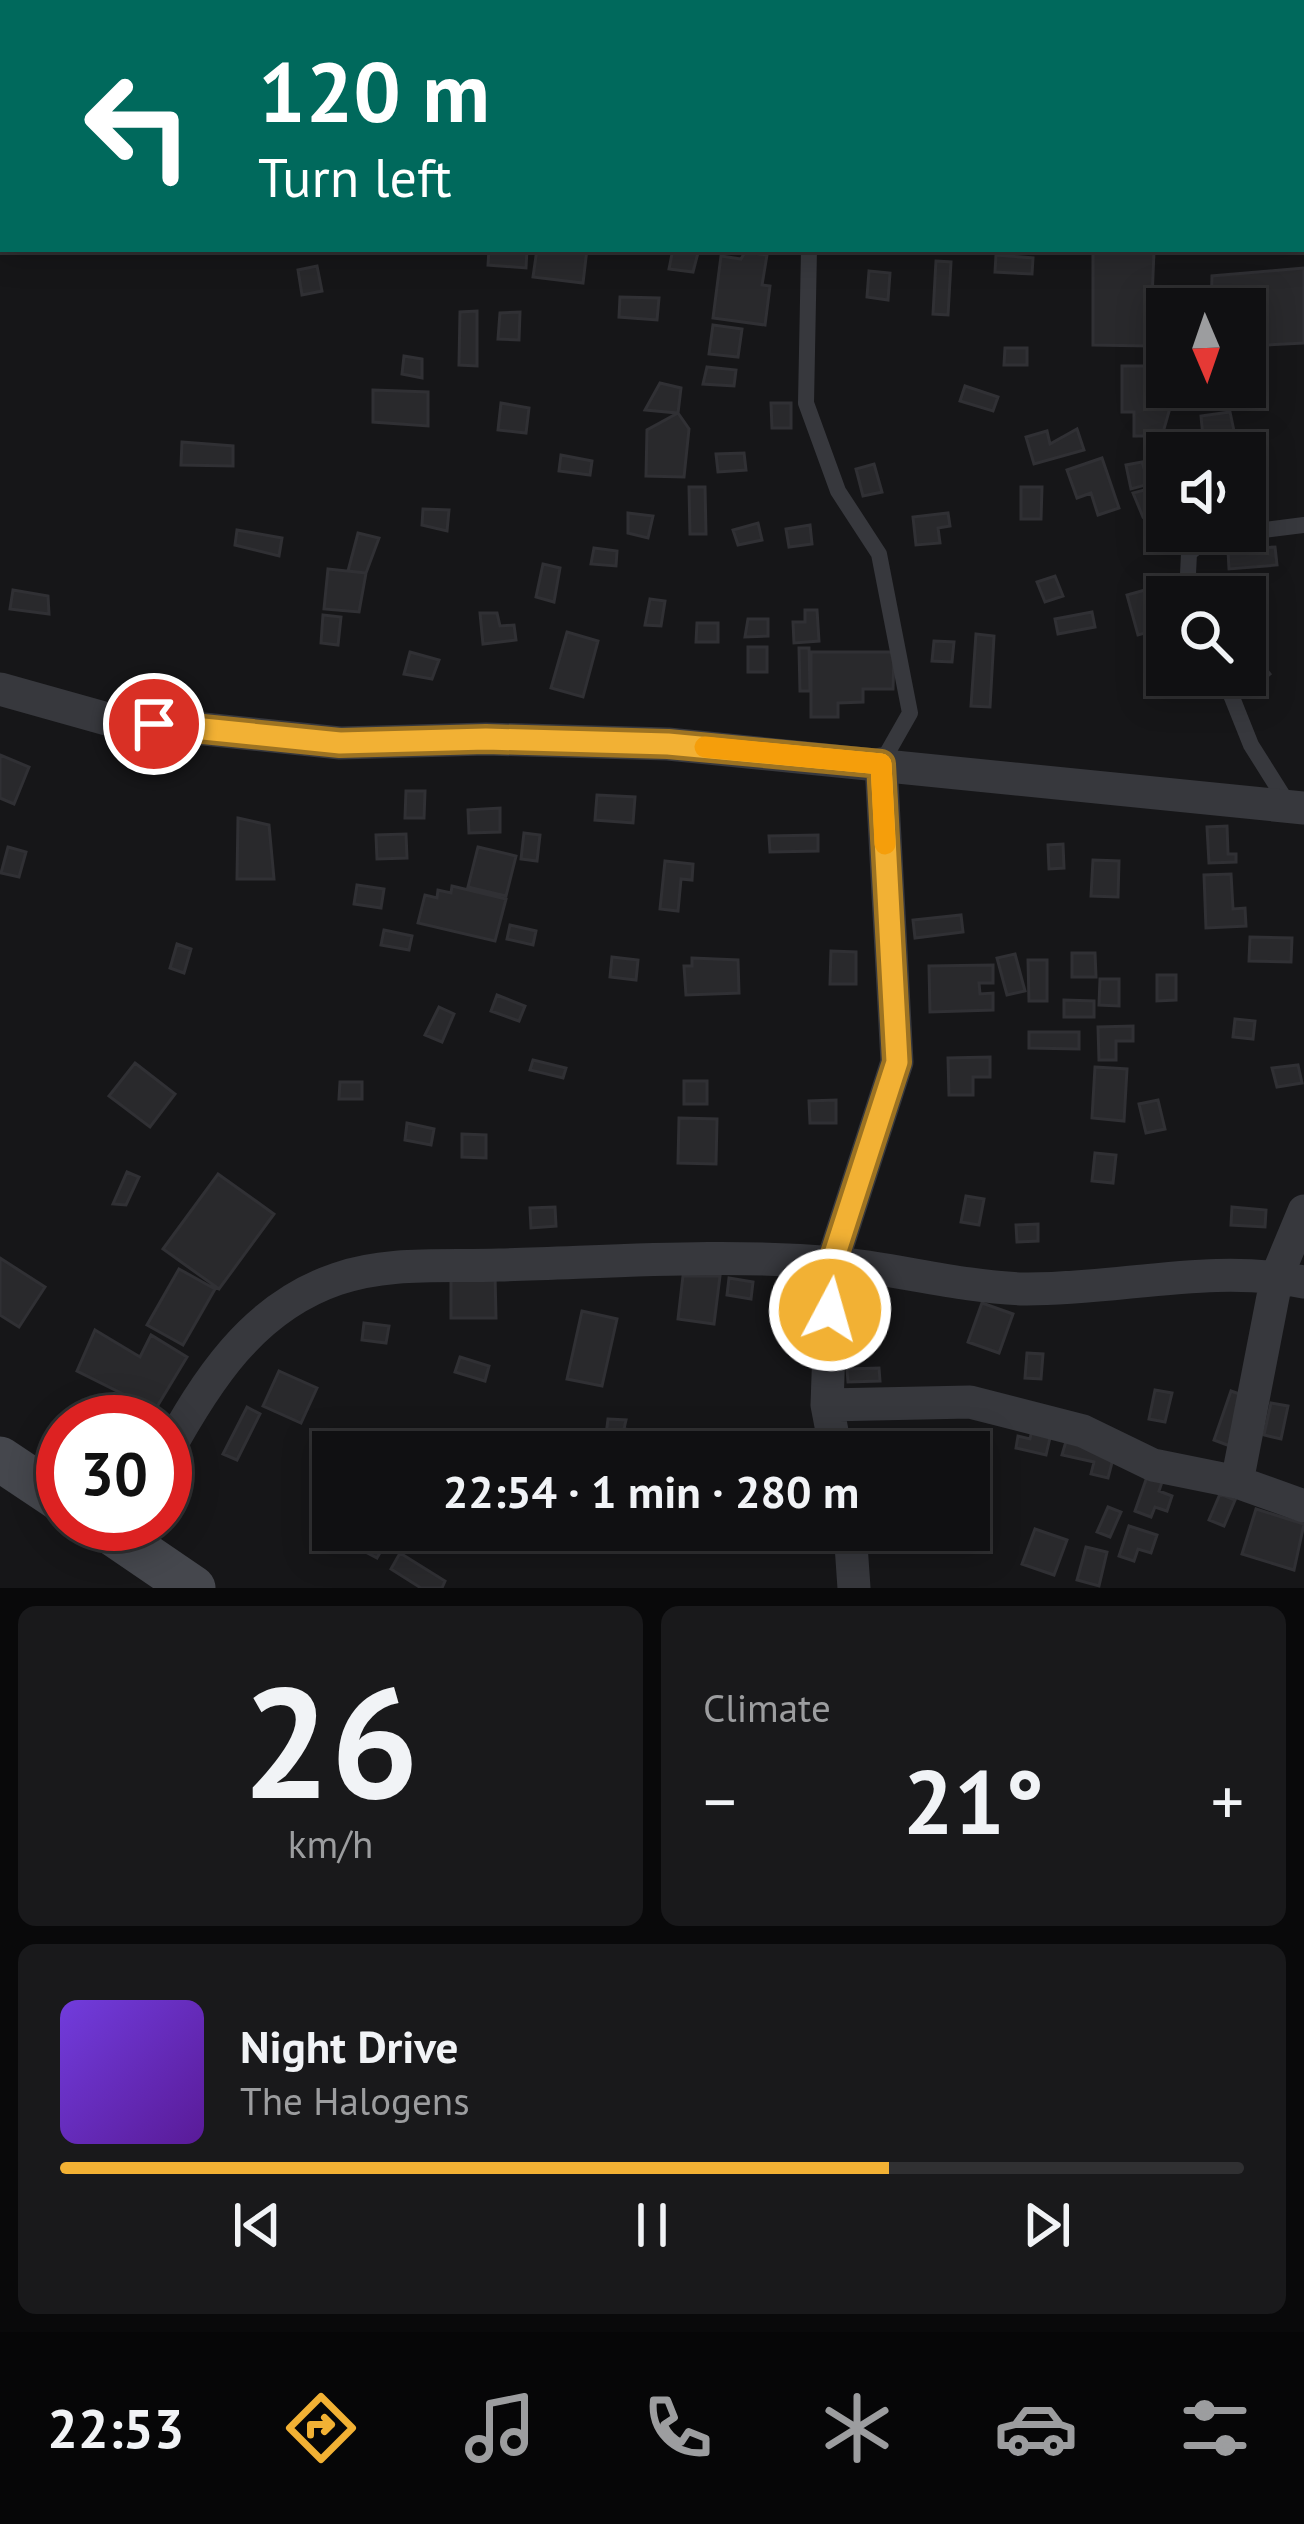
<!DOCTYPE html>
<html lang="en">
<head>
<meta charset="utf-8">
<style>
	:root { --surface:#101012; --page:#19191b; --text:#f1f3f6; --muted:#9c9d9f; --line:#303032; --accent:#f2b134 }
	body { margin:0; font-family:"PT Sans",sans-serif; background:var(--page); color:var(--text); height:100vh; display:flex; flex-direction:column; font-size:45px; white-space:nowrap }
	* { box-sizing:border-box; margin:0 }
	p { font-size:39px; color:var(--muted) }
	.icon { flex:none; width:66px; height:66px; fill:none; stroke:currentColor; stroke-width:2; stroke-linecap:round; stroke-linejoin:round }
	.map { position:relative; height:1588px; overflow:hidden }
	.panel { display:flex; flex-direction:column; gap:18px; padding:18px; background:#09090a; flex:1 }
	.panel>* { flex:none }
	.hud { position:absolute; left:0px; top:0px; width:1305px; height:252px; box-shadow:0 6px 30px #0003,0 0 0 3px var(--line); background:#00695c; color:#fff; overflow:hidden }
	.needle { width:78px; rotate:178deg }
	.tools { position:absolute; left:1146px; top:288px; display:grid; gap:24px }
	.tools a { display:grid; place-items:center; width:120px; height:120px; border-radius:0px; background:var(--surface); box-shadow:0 6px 30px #0003,0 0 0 3px var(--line); font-size:60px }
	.speed { position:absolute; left:36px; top:1395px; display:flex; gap:24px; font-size:60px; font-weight:700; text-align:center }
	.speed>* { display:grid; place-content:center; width:156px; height:156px; border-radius:50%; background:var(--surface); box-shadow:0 6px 30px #0003,0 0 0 3px var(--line); line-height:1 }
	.speed .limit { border:18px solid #d22; background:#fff; color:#111 }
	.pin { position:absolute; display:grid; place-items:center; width:102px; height:102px; color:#fff; margin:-51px; border:6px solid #fff; border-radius:50%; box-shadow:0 3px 12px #0007 }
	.me { position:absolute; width:132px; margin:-66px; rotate:6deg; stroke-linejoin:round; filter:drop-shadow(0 0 9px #0008) }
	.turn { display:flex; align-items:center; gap:42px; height:252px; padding:0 60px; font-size:54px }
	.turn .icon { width:156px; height:156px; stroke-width:2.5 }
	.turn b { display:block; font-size:84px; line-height:102px }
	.big { font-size:90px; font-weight:600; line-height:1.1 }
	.panel .card { flex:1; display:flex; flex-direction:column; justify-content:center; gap:18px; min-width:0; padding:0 42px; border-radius:18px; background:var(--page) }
	.panel .dial { align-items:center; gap:0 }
	.dial b { font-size:156px; line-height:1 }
	.song { display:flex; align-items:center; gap:36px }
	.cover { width:144px; height:144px; border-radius:18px; background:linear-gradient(135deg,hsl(260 70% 55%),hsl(270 70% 35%)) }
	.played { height:12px; border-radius:6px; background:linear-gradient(90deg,var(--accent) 70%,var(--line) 70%) }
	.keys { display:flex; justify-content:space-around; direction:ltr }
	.heat { display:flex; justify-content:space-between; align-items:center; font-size:66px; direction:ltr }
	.panel .tiles { flex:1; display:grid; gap:18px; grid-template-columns:1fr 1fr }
	.card:last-child { grid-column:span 2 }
	.trip { position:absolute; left:312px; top:1431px; width:678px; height:120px; border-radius:0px; background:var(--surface); box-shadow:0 6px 30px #0003,0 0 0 3px var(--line); font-weight:600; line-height:120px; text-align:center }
	.tab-bar { display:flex; height:192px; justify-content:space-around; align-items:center; background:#060607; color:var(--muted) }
	.tab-bar .icon { width:84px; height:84px }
	.tab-bar .active { color:var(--accent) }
	.tab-bar b { font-size:54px; color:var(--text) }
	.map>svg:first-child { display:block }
</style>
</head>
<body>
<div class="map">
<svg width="1304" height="1588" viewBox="0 0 1304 1588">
	<rect width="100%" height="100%" fill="#161618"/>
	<path fill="#29292c" stroke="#303034" stroke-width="3" d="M489,249h38l-1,19 -38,-3z
		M537,249h50l-4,34 -50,-6z
		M673,249h26l-6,23 -24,-3z
		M1093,249l61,2 -4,95 -57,-1z
		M745,252l22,3 -5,30 8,1 -5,39 -52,-7 8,-62 20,3z
		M996,255l37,3 -1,16 -37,-2z
		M936,261l15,1 -3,53 -15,-1z
		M317,266l5,25 -20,4 -4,-25z
		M1304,268v75l-59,3v-37h-34l1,-33z
		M869,271l21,2 -2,27 -21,-3z
		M620,297l39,1 -2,22 -38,-3z
		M477,311v55l-18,-1 1,-53z
		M520,312l-1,28 -21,-1 2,-26z
		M713,325l29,4 -4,28 -29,-3z
		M1005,348h22v17h-23z
		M404,356l18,3v19l-20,-4z
		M1122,366h45v21h9l-14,49h-28v-24h-12z
		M707,367l29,3 -2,16 -31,-2z
		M660,383l21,5 -3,25 -33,-3z
		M965,386l33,11 -5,14 -33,-10z
		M373,390l55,2v34l-55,-4z
		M501,403l28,5 -3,25 -28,-3z
		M771,403h20v25h-19z
		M1230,412l4,19 -31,6 -2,-21z
		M678,413l11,16 -5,48 -38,-1 1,-46z
		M1077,429l7,21 -50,14 -8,-27 21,-6 3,13z
		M182,442l51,4v20l-52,-1z
		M744,453l2,17 -28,2 -2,-18z
		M561,455l31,6 -2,14 -31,-4z
		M1102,458l17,50 -21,7 -7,-22 -14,5 -10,-28z
		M1142,462l7,22 -18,5 -5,-24z
		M874,464l8,28 -19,4 -7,-27z
		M689,487h16l1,47h-16z
		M1021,487h21l-1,32h-20z
		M1152,488l9,22 -18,7 -10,-24z
		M423,509l26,1 -2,21 -25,-6z
		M628,513l25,3 -5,22 -20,-5z
		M948,513l2,13 -12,2 2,15 -24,2 -3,-28z
		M758,523l4,17 -24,5 -5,-15z
		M810,525l2,19 -23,3 -3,-18z
		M237,530l45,8 -3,18 -44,-11z
		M358,533l21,5 -13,35 -18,-2z
		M1275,547l2,18 -48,4 -1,-19z
		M594,548l23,3 -1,15 -25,-2z
		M543,564l17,4 -6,34 -18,-5z
		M328,569l38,4 -7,39 -35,-3z
		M1055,576l8,20 -18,6 -8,-20z
		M1163,585l4,42 -29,8 -11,-40z
		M13,590l35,6 1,18 -39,-5z
		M650,599l15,2 -4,25 -16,-1z
		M805,610h12l2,31 -25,2 -1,-21h12z
		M1092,612l3,15 -37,7 -3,-15z
		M480,613h17l3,13 14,-1 2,15 -33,4z
		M323,615l18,2 -3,28 -17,-2z
		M748,619h20v17l-23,1z
		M697,623h21v19h-22z
		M567,632l31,9 -15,56 -32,-9z
		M976,634l18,2 -4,71 -19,-1z
		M934,641l20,1 -2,20 -20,-1z
		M748,647h19v25h-19z
		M799,648h10l1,43h-10z
		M410,652l29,8 -7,19 -28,-5z
		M811,652h83l-1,37h-30v13l-25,1v14h-27z
		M1253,653l17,21 -14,12 -11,-13v-13z
		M0,755l29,12 -15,37 -14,-6z
		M406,791h19l-1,27h-19z
		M597,795l38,2 -2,26 -38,-3z
		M500,808v24l-31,1 -1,-23z
		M238,818l31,7 5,54h-37z
		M1227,826l1,28h8v8l-27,1 -2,-36z
		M524,833l16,2 -3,26 -16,-2z
		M406,834l1,24 -30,1 -1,-24z
		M818,835v16l-48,1 -1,-16z
		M1063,844l1,24 -15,1 -1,-24z
		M8,847l18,5 -7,25 -18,-4z
		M478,847l38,9 -10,40 -38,-9z
		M1093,860l26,1 -1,36 -27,-1z
		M665,861l28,3 -1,16 -11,-1 -3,32 -18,-2z
		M1231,874l2,35 12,-1 1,18 -40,2 -2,-53z
		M357,885l27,4 -3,19 -27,-4z
		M452,886l54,13 -11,42 -77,-18 7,-28 12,3 1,-8 13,3z
		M961,915l2,17 -48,6 -2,-18z
		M510,925l26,6 -3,14 -26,-6z
		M384,930l28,6 -3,14 -28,-5z
		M1250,937l42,1 -1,24 -42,-1z
		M177,944l14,5 -7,24 -14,-5z
		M831,951l25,1v32h-26z
		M1072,953h23l1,24h-24z
		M1015,954l10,37 -18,4 -10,-37z
		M612,957l26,3 -2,20 -26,-3z
		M692,958l46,2 1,33 -53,2 -2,-29h8z
		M1028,960h19v41h-18z
		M993,965v18h-14l1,11 13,-1v17l-63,2 -1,-46z
		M1157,975h19v25l-19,1z
		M1100,979h19v27l-20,-1z
		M497,995l28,11 -6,15 -28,-10z
		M1064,1000l30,1v16h-30z
		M439,1007l15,7 -12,28 -17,-7z
		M1235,1019l20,2 -2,18 -20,-2z
		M1133,1026v15h-17v19h-17l-1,-33z
		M1029,1032h50v17l-50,-1z
		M990,1057v20h-17v18h-24l-1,-37z
		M533,1060l33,8 -3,10 -33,-8z
		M135,1063l40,31 -25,33 -41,-31z
		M1298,1065l4,18 -25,4 -5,-19z
		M1095,1067l32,2 -3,52 -32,-3z
		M684,1081h23v23h-23z
		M340,1082h22v17h-23z
		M836,1100v23h-26l-1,-22z
		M1158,1100l7,29 -19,4 -7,-29z
		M679,1118l38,1 -1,45 -38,-1z
		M407,1123l27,6 -3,16 -26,-5z
		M462,1134l24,1v23l-24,-1z
		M1095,1153l21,2 -3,28 -21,-2z
		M127,1172l12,5 -13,28 -13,-1z
		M218,1174l56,40 -55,75 -56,-40z
		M966,1196l18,3 -5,26 -18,-3z
		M555,1207l1,19 -25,2 -1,-20z
		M1232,1207l34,3 -1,17 -34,-2z
		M1038,1224v17l-21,1 -1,-17z
		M0,1258l45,29 -26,40 -19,-12z
		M179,1269l36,20 -32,56 -36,-20z
		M451,1275h44l1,43h-45z
		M683,1276h37l-6,48 -36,-5z
		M729,1278l24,4 -2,17 -24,-4z
		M982,1303l31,11 -14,39 -31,-11z
		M582,1311l35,8 -15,67 -35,-7z
		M364,1323l25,3 -3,17 -24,-3z
		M95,1330l45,27 11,-22 36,22 -32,53 -78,-39z
		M1027,1353l16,1 -2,25 -16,-1z
		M460,1357l29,9 -4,15 -30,-9z
		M879,1368l1,13 -32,1 -1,-13z
		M279,1371l38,17 -16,35 -38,-17z
		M1155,1390l17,3 -7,29 -16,-3z
		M1231,1391l17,6 -18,49 -16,-6z
		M1271,1403l17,3 -7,33 -17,-4z
		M247,1407l13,7 -23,46 -14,-6z
		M608,1419l18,1 -2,9 17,2 -3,21 -34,-1z
		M1033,1425l19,4 -6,26 -30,-7 2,-12 12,3z
		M432,1438l45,12 -1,2h-47z
		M1067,1438l48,13 -7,27 -17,-4 3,-12 -32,-7z
		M1148,1474l15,5 -4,12 13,5 -5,15 -12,-4 -4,10 -16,-6z
		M1220,1494l15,6 -11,26 -15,-6z
		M1108,1507l13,5 -11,25 -13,-5z
		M1256,1509l48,15 -10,46 -52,-16z
		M1129,1526l28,9 -6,18 -13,-4 -4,12 -15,-5z
		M1035,1529l32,11 -13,35 -32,-11z
		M348,1530h33l9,5 -13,23 -34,-18z
		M1086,1547l21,5 -8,34 -22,-6z
		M400,1553l45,28 -3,7h-21l-30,-19z"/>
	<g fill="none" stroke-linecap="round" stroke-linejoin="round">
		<path stroke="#37383d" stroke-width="16" d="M809,249l-3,154 32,88 41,63 31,159 -29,51
			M1196,597l-8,-23 1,-21 20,-16 95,-12
			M1223,675l28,70 39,62"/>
		<path stroke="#37383d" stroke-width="33" d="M941,0l6,3
			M1302,85h2
			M0,689l107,30 233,24 146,-4 182,5 636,64
			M827,1405l143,-3 113,29 70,34 84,17 67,24
			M836,1452l-9,-47 5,-142 65,-201 -16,-298
			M165,1456c41,-75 87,-148 172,-177 51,-18 109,-12 162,-14 111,-3 226,-12 336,-2 62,6 126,24 189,26 93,1 187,-26 280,-7
			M1237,1482l40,-206 27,-65
			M850,1530l4,58"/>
		<path stroke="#45474d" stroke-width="45" d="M0,1459l63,42
			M99,1524l94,64"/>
	</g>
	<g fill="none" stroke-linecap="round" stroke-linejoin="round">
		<g stroke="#9d7322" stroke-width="30">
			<path id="route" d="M154,724l186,19 146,-4 182,5 213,20 16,298 -65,201 -2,47"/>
		</g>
		<use href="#route" stroke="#f2b134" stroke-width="21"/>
		<path stroke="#f59e0b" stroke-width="21" d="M705,747l176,17 4,80"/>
	</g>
</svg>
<div class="tools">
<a><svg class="needle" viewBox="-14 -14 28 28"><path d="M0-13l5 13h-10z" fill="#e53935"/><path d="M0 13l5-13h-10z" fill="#9c9d9f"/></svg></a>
<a><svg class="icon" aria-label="sound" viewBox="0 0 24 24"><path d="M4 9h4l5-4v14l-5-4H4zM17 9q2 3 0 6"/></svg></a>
<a><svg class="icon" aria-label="search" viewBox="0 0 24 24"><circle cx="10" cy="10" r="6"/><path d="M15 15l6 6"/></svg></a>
</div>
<div class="speed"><div class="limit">30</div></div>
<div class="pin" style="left:154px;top:724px;background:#d93025"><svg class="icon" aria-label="arrive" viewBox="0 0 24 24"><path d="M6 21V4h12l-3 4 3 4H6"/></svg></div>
<svg class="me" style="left:830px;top:1310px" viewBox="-20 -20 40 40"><circle r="17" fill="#f2b134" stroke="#fff" stroke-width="3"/><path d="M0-11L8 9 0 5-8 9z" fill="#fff"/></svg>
<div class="trip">22:54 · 1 min · 280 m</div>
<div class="hud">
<div class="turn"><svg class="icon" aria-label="left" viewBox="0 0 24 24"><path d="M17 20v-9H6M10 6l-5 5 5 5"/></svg><div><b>120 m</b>Turn left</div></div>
</div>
</div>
<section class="panel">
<div class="tiles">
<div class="card dial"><b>26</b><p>km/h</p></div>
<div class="card"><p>Climate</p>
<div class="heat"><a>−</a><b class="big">21°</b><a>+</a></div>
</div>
<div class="card">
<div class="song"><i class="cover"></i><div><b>Night Drive</b><p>The Halogens</p></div></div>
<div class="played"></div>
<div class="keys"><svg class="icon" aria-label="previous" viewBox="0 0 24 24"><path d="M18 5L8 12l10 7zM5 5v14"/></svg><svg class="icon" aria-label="pause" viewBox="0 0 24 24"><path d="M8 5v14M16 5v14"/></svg><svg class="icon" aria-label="next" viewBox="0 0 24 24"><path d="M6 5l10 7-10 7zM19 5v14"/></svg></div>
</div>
</div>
</section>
<nav class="tab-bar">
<b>22:53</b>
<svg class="icon active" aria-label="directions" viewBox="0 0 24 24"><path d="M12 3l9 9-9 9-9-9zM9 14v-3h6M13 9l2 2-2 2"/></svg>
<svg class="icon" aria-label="music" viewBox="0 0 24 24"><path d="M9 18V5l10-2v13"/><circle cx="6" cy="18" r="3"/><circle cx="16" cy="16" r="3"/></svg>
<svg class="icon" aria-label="phone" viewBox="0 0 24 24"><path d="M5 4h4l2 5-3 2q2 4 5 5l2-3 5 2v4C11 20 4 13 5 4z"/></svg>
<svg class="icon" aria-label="climate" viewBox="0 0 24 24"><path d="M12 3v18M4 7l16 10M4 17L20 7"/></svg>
<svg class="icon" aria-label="car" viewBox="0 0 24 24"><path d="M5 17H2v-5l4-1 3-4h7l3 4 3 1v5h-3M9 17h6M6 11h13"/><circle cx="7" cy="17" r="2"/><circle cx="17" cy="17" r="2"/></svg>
<svg class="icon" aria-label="filters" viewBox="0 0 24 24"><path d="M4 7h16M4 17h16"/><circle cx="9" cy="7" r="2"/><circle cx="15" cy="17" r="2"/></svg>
</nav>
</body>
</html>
